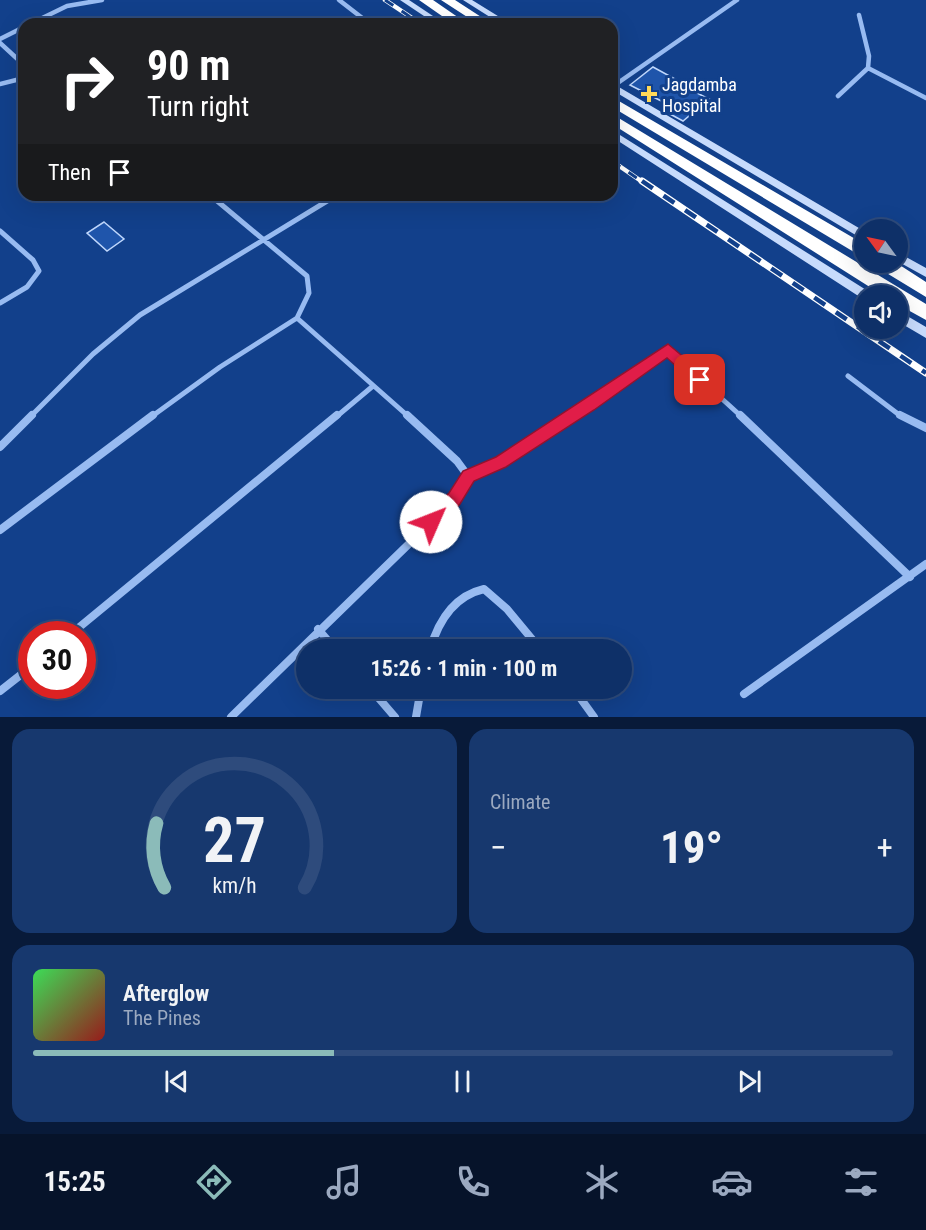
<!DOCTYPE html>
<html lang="en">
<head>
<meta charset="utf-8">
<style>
	:root { --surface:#0e3068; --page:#17386e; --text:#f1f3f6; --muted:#9ba9c0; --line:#2e4b7c; --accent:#8bbbb9 }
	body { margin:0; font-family:"Roboto Condensed",sans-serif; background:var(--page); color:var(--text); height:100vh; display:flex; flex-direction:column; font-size:22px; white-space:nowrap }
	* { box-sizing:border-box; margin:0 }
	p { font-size:20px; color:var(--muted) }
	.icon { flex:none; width:33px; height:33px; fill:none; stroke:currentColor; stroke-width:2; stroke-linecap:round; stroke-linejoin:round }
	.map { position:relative; height:717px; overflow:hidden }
	.sheet { display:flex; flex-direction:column; gap:12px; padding:12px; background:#081a39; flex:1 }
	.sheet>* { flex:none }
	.guide { position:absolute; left:18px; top:18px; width:600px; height:183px; border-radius:18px; box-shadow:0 6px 24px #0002,0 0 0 2px var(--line); background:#202124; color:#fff; overflow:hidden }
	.needle { width:39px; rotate:303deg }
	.tools { position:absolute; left:854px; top:219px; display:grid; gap:12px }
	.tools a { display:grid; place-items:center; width:54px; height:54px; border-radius:50%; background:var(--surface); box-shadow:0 6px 24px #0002,0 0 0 2px var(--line); font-size:30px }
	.speed { position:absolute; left:18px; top:621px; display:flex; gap:12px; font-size:30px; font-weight:700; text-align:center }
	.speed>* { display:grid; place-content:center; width:78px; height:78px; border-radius:50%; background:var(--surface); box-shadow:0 6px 24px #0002,0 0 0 2px var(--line); line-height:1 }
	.speed .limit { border:9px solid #d22; background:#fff; color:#111 }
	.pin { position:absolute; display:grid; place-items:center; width:51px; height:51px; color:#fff; margin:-26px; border-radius:12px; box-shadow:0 3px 9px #0006 }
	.me { position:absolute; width:66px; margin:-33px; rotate:46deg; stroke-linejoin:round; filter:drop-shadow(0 0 4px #0008) }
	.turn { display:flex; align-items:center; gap:21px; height:126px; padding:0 30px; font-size:27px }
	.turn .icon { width:78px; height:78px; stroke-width:2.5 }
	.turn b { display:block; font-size:42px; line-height:51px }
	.then { display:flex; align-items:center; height:57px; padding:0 30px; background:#0003; gap:12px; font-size:22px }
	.big { font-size:45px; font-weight:700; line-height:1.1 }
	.sheet .widget { flex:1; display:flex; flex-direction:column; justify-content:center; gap:9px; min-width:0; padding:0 21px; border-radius:18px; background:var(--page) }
	.sheet .dial { align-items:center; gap:0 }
	.dial svg { height:156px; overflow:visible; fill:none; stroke:var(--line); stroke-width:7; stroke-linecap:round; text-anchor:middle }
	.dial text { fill:var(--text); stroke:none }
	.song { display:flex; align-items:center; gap:18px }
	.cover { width:72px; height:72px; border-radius:9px; background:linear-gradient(135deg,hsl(130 70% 55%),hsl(0 70% 35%)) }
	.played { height:6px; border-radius:3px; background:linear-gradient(90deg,var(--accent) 35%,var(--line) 35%) }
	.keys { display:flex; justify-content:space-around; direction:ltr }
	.heat { display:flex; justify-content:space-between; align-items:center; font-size:33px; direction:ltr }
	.sheet .tiles { flex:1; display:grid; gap:12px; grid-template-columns:1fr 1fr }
	.widget:last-child { grid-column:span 2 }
	.trip { position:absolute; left:296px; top:639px; width:336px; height:60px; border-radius:30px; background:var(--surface); box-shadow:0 6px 24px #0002,0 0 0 2px var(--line); font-weight:700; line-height:60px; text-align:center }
	.menu { display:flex; height:96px; justify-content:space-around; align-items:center; background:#06132a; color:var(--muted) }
	.menu .icon { width:42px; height:42px }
	.menu .active { color:var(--accent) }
	.menu b { font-size:27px; color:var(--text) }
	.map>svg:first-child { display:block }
</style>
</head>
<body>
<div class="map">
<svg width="926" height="717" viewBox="0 0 926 717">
	<rect width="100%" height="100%" fill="#12408b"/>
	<path fill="#1f55ab" stroke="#bfd7fc" stroke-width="1.5" d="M653,67l42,23 -2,1 16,8 -26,22 -13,-7 -3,-2 6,-5 -43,-22z
		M104,222l20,17 -17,12 -20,-18z"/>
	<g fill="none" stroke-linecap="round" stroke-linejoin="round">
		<path stroke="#98bbf1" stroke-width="4.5" d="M339,0l31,24
			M30,24l37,-18 35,-6
			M0,39l24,-12
			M0,43l24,22
			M868,68l58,30
			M0,84l24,-6
			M612,87l125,-87
			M838,96l30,-28 1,-12 -10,-41"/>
		<path stroke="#98bbf1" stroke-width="5" d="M210,195l97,81 2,17 -12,25 112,99
			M0,231l33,29 6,11 -12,16 -27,16
			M848,376l54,41
			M30,417l63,-63 47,-39 197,-120
			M151,417l69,-50 77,-49
			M336,417l37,-31
			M573,417l95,-67 74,67"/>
		<path stroke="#98bbf1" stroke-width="8" d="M740,415l170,162
			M900,415l26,13
			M0,447l32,-32
			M468,476l52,-27 55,-34
			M0,530l153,-115
			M318,629l18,21
			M71,634l266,-219
			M430,650c8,-28 24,-54 54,-61l23,20 34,41
			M370,688l25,29
			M573,688l21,29
			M0,691l32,-25
			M744,694l182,-130
			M231,717l224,-218 13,-23 -11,-15 -50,-46
			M416,717l5,-29"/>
		<path fill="#c7dbfc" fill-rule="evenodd" d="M400,0h9l36,24h-9z
			M463,0h9l39,24h-10z
			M612,83l252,148v9l-252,-150z
			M612,130l259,163 1,3h-8l-1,3 -251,-162z
			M897,252l29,16v9l-29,-16z
			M897,310l29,17v11l-29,-17z"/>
		<path fill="#fff" fill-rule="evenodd" d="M419,0h14l29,20 -2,3h-8z
			M441,0h14l37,24h-14z
			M612,97l252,147v14l-252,-151z
			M612,114l314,190v16l-29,-16v-8h-13l-272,-172z
			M873,262h22l31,20v15l-51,-31z"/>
		<g stroke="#fff" stroke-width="4.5">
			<path id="rail-far1" d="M385,0l36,24
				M612,161l32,22"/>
		</g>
		<g stroke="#fff" stroke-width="7">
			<path id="rail" d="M642,181l284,192"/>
		</g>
		<use href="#rail-far1" stroke="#12408b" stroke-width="3" stroke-dasharray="10" stroke-linecap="butt"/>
		<use href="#rail" stroke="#12408b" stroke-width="4.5" stroke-dasharray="13" stroke-linecap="butt"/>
	</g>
	<path fill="#e11d48" stroke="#92132f" stroke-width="1.5" d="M668,344l37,31 2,5 -2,4h-9l-29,-26 -73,52 -88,57 -32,14 -14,23 -23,24 -6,2 -6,-2 -2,-6 2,-6 24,-23 14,-22 33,-14z"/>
	<path fill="#ffd959" stroke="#12408b" stroke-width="2" d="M646 85h6v6h6v6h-6v6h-6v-6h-6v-6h6z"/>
	<g text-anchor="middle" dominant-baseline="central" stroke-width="6" stroke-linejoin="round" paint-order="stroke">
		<g font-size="18" fill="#fff" stroke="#12408b" text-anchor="start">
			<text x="662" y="84">Jagdamba<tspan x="662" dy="21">Hospital</tspan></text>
		</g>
	</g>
</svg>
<div class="tools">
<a><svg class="needle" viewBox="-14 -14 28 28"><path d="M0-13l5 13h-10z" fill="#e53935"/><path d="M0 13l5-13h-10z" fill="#9ba9c0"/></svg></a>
<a><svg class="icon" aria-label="sound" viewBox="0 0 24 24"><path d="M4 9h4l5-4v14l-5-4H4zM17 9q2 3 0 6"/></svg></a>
</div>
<div class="speed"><div class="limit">30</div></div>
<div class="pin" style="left:700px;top:380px;background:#d93025"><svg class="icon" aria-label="arrive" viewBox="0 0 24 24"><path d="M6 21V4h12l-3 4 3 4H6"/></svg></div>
<svg class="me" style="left:431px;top:522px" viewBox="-20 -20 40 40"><circle r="19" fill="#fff"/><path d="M0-13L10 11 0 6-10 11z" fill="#e11d48"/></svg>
<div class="trip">15:26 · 1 min · 100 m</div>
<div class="guide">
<div class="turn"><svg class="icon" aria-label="right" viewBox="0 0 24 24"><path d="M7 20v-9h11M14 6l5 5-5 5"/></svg><div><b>90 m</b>Turn right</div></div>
<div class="then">Then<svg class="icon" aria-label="arrive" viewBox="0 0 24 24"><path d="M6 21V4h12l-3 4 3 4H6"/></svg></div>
</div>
</div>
<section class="sheet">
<div class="tiles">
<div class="widget dial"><svg viewBox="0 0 100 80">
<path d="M14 69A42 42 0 1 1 86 69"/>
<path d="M14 69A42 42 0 0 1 10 36" stroke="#8bbbb9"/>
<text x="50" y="56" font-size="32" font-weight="700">27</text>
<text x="50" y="72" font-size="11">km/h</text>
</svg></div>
<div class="widget"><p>Climate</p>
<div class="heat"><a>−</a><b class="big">19°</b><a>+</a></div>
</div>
<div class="widget">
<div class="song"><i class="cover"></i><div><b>Afterglow</b><p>The Pines</p></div></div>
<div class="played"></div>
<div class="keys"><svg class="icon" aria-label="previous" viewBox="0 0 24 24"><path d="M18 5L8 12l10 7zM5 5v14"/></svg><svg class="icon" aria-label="pause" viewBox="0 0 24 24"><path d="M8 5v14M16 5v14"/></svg><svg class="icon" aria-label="next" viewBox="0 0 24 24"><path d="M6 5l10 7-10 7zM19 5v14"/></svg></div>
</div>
</div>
</section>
<nav class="menu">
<b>15:25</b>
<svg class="icon active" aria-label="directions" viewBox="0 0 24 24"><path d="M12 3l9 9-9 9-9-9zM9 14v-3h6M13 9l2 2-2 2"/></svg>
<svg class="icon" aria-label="music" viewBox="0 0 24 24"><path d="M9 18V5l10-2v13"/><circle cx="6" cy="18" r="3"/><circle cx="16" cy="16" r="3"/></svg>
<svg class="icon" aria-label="phone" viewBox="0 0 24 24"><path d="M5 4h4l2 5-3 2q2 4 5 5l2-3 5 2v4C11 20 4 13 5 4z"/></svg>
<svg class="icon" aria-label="climate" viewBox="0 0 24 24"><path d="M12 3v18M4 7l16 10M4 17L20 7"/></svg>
<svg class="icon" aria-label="car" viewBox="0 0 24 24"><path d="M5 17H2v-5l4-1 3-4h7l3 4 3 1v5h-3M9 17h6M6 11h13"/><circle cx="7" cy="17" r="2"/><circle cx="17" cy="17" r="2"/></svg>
<svg class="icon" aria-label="filters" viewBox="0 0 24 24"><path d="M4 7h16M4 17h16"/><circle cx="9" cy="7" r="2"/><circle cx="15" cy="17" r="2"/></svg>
</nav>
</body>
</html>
